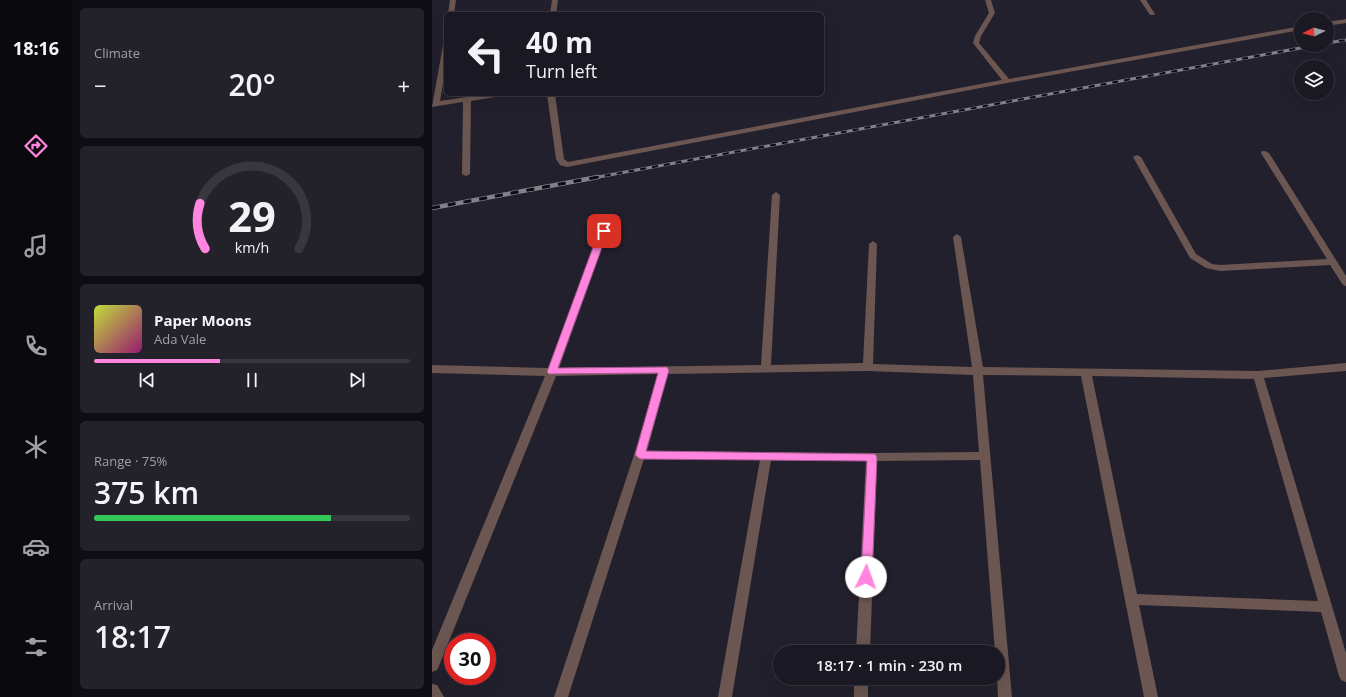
<!DOCTYPE html>
<html lang="en">
<head>
<meta charset="utf-8">
<style>
	:root { --surface:#1a1822; --page:#23212a; --text:#f1f3f6; --muted:#9fa0a5; --line:#383740; --accent:#ff85df }
	body { margin:0; font-family:"Open Sans",sans-serif; background:var(--page); color:var(--text); height:100vh; display:flex; flex-direction:column; font-size:15px; white-space:nowrap }
	* { box-sizing:border-box; margin:0 }
	p { font-size:13px; color:var(--muted) }
	.icon { flex:none; width:22px; height:22px; fill:none; stroke:currentColor; stroke-width:2; stroke-linecap:round; stroke-linejoin:round }
	.map { position:relative; flex:1; overflow:hidden }
	.side { display:flex; flex-direction:column; gap:8px; padding:8px; background:#0e0d13; width:360px }
	.side>* { flex:none }
	.guide { position:absolute; left:12px; top:12px; width:380px; height:84px; border-radius:6px; box-shadow:0 4px 16px #0002,0 0 0 1px var(--line); background:#1a1822; color:var(--text); overflow:hidden }
	.needle { width:26px; rotate:264deg }
	.tools { position:absolute; left:862px; top:12px; display:grid; gap:8px }
	.tools a { display:grid; place-items:center; width:40px; height:40px; border-radius:50%; background:var(--surface); box-shadow:0 4px 16px #0002,0 0 0 1px var(--line); font-size:20px }
	.speed { position:absolute; left:12px; top:633px; display:flex; gap:8px; font-size:20px; font-weight:700; text-align:center }
	.speed>* { display:grid; place-content:center; width:52px; height:52px; border-radius:50%; background:var(--surface); box-shadow:0 4px 16px #0002,0 0 0 1px var(--line); line-height:1 }
	.speed .limit { border:6px solid #d22; background:#fff; color:#111 }
	.pin { position:absolute; display:grid; place-items:center; width:34px; height:34px; color:#fff; margin:-17px; border-radius:8px; box-shadow:0 2px 6px #0006 }
	.me { position:absolute; width:44px; margin:-22px; rotate:3deg; stroke-linejoin:round; filter:drop-shadow(0 0 3px #0008) }
	.turn { display:flex; align-items:center; gap:14px; height:84px; padding:0 16px; font-size:18px }
	.turn .icon { width:52px; height:52px; stroke-width:2.5 }
	.turn b { display:block; font-size:28px; line-height:34px }
	.big { font-size:30px; font-weight:600; line-height:1.1 }
	.side .tile { flex:1; display:flex; flex-direction:column; justify-content:center; gap:6px; min-width:0; padding:0 14px; border-radius:6px; background:var(--page) }
	.side .dial { align-items:center; gap:0 }
	.dial svg { height:104px; overflow:visible; fill:none; stroke:var(--line); stroke-width:7; stroke-linecap:round; text-anchor:middle }
	.dial text { fill:var(--text); stroke:none }
	.song { display:flex; align-items:center; gap:12px }
	.cover { width:48px; height:48px; border-radius:6px; background:linear-gradient(135deg,hsl(70 70% 55%),hsl(320 70% 35%)) }
	.played { height:4px; border-radius:2px; background:linear-gradient(90deg,var(--accent) 40%,var(--line) 40%) }
	.keys { display:flex; justify-content:space-around; direction:ltr }
	.heat { display:flex; justify-content:space-between; align-items:center; font-size:22px; direction:ltr }
	.charge { height:6px; border-radius:3px; background:linear-gradient(90deg,#34c759 75%,var(--line) 0) }
	.trip { position:absolute; left:341px; top:645px; width:232px; height:40px; border-radius:20px; background:var(--surface); box-shadow:0 4px 16px #0002,0 0 0 1px var(--line); font-weight:600; line-height:40px; text-align:center }
	main { display:flex; flex:1; min-height:0 }
	.tab-bar { display:flex; flex-direction:column; width:72px; justify-content:space-around; align-items:center; background:#0a0a0e; color:var(--muted) }
	.tab-bar .icon { width:28px; height:28px }
	.tab-bar .selected { color:var(--accent) }
	.tab-bar b { font-size:18px; color:var(--text) }
	.map>svg:first-child { display:block }
</style>
</head>
<body>
<main>
<nav class="tab-bar">
<b>18:16</b>
<svg class="icon selected" aria-label="directions" viewBox="0 0 24 24"><path d="M12 3l9 9-9 9-9-9zM9 14v-3h6M13 9l2 2-2 2"/></svg>
<svg class="icon" aria-label="music" viewBox="0 0 24 24"><path d="M9 18V5l10-2v13"/><circle cx="6" cy="18" r="3"/><circle cx="16" cy="16" r="3"/></svg>
<svg class="icon" aria-label="phone" viewBox="0 0 24 24"><path d="M5 4h4l2 5-3 2q2 4 5 5l2-3 5 2v4C11 20 4 13 5 4z"/></svg>
<svg class="icon" aria-label="climate" viewBox="0 0 24 24"><path d="M12 3v18M4 7l16 10M4 17L20 7"/></svg>
<svg class="icon" aria-label="car" viewBox="0 0 24 24"><path d="M5 17H2v-5l4-1 3-4h7l3 4 3 1v5h-3M9 17h6M6 11h13"/><circle cx="7" cy="17" r="2"/><circle cx="17" cy="17" r="2"/></svg>
<svg class="icon" aria-label="filters" viewBox="0 0 24 24"><path d="M4 7h16M4 17h16"/><circle cx="9" cy="7" r="2"/><circle cx="15" cy="17" r="2"/></svg>
</nav>
<section class="side">
<div class="tile"><p>Climate</p>
<div class="heat"><a>−</a><b class="big">20°</b><a>+</a></div>
</div>
<div class="tile dial"><svg viewBox="0 0 100 80">
<path d="M14 69A42 42 0 1 1 86 69"/>
<path d="M14 69A42 42 0 0 1 10 34" stroke="#ff85df"/>
<text x="50" y="56" font-size="32" font-weight="700">29</text>
<text x="50" y="72" font-size="11">km/h</text>
</svg></div>
<div class="tile">
<div class="song"><i class="cover"></i><div><b>Paper Moons</b><p>Ada Vale</p></div></div>
<div class="played"></div>
<div class="keys"><svg class="icon" aria-label="previous" viewBox="0 0 24 24"><path d="M18 5L8 12l10 7zM5 5v14"/></svg><svg class="icon" aria-label="pause" viewBox="0 0 24 24"><path d="M8 5v14M16 5v14"/></svg><svg class="icon" aria-label="next" viewBox="0 0 24 24"><path d="M6 5l10 7-10 7zM19 5v14"/></svg></div>
</div>
<div class="tile"><p>Range · 75%</p><b class="big">375 km</b><div class="charge"></div></div>
<div class="tile"><p>Arrival</p><b class="big">18:17</b></div>
</section>
<div class="map">
<svg width="914" height="697" viewBox="0 0 914 697">
	<rect width="100%" height="100%" fill="#23202d"/>
	<g fill="none" stroke-linecap="round" stroke-linejoin="round">
		<path fill="#6b5651" fill-rule="evenodd" d="M18,0h6l-2,14h-6z
			M120,0h6l-2,14h-6z
			M553,0h6l4,13 -14,23 -2,7 30,36 292,-53v4l-305,55 -429,82 -7,-2 -4,-6 -9,-65h8l9,65 4,3 434,-82 -29,-37 2,-7 14,-23z
			M708,0h6l9,14 -1,1h-4z
			M914,19v4l-19,3v-4z
			M14,43v23l-6,35 47,-7h18l-4,2 -30,5 -1,73 -4,2 -4,-2 1,-72 -31,5 11,-62z
			M830,151h3l4,2 77,123v10l-3,-1 -13,-20 -110,6 -14,-3 -16,-10 -57,-101 4,-2 4,2 55,97 16,10 8,1 107,-6 -66,-106z
			M344,192l4,3 -9,170 92,-2 6,-119 4,-3 4,3 -4,120 99,3 -19,-130 4,-3 4,3 22,130 275,4 88,-8v8l-82,7 82,275v29l-5,-2 -2,-4 -18,-64 -182,-7 19,92h-14l-63,-321 -98,-1 29,322h-14l-1,-19 1,-26h-3l-15,-192 -103,1 -7,191h-14l10,-191 -95,-1 -39,237h-14l42,-237 -116,-1 -76,238h-14l80,-242 24,-81 -102,2 -117,290 -2,4 -5,2v-22l113,-274 -113,-3v-8l116,3 52,-137 4,-3 4,3 -49,137 202,-3 11,-170zM436,371l105,4 6,77 -107,1 -225,-2 21,-77zM660,376l162,3 64,222 -181,-7z
			M422,678h14v19h-14z
			M0,684l5,1 7,12h-12z"/>
		<g stroke="#83808b" stroke-width="3">
			<path id="rail-far1" d="M895,43l19,-3
				M161,178l724,-133"/>
		</g>
		<g stroke="#83808b" stroke-width="4.5">
			<path id="rail" d="M0,208l166,-31"/>
		</g>
		<use href="#rail-far1" stroke="#0c0b11" stroke-width="2" stroke-dasharray="6" stroke-linecap="butt"/>
		<use href="#rail" stroke="#0c0b11" stroke-width="3" stroke-dasharray="8" stroke-linecap="butt"/>
	</g>
	<path fill="#ff85df" stroke="#a65691" d="M172,228l4,3 -50,137 109,-1 2,3 -23,81 229,3 2,3 -5,120 -2,3 -4,2 -4,-2 -1,-3 6,-116 -227,-2 -5,-4 23,-82 -109,1 -2,-2 52,-141z"/>
</svg>
<div class="tools">
<a><svg class="needle" viewBox="-14 -14 28 28"><path d="M0-13l5 13h-10z" fill="#e53935"/><path d="M0 13l5-13h-10z" fill="#9fa0a5"/></svg></a>
<a><svg class="icon" aria-label="layers" viewBox="0 0 24 24"><path d="M12 4l9 5-9 5-9-5zM3 14l9 5 9-5"/></svg></a>
</div>
<div class="speed"><div class="limit">30</div></div>
<div class="pin" style="left:172px;top:231px;background:#d93025"><svg class="icon" aria-label="arrive" viewBox="0 0 24 24"><path d="M6 21V4h12l-3 4 3 4H6"/></svg></div>
<svg class="me" style="left:434px;top:577px" viewBox="-20 -20 40 40"><circle r="19" fill="#fff"/><path d="M0-13L10 11 0 6-10 11z" fill="#ff85df"/></svg>
<div class="trip">18:17 · 1 min · 230 m</div>
<div class="guide">
<div class="turn"><svg class="icon" aria-label="left" viewBox="0 0 24 24"><path d="M17 20v-9H6M10 6l-5 5 5 5"/></svg><div><b>40 m</b>Turn left</div></div>
</div>
</div>
</main>
</body>
</html>
